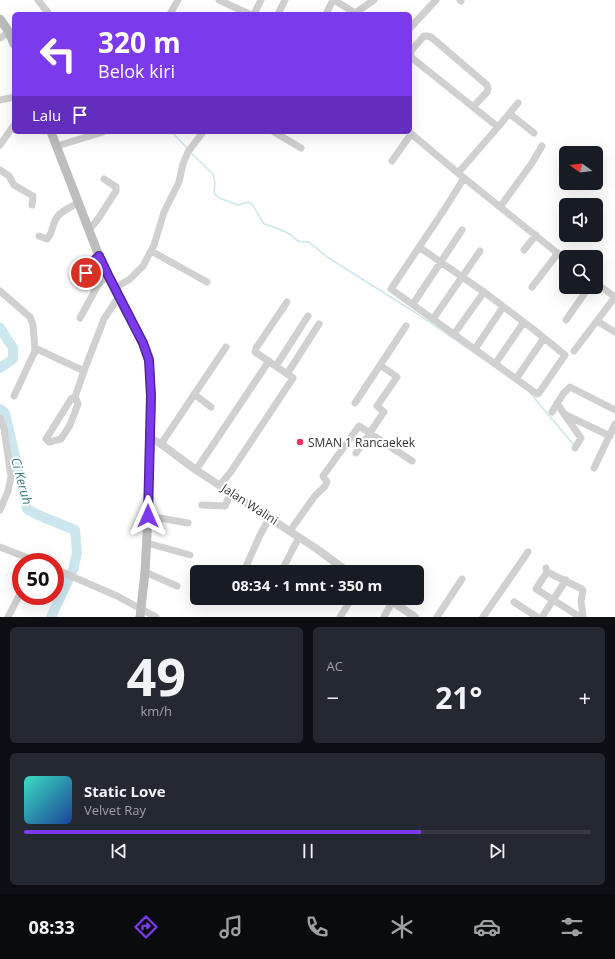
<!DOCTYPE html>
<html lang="id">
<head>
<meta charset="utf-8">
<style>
	:root { --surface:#171b24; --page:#242831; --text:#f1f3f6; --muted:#9ea1a6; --line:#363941; --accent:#7c3aed }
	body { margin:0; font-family:"Open Sans",sans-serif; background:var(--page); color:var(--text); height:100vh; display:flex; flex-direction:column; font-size:15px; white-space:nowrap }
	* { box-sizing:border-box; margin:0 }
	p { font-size:13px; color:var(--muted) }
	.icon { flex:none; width:22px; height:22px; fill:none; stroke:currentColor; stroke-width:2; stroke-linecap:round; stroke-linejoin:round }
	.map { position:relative; height:617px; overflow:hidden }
	.details { display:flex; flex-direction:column; gap:10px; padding:10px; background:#0d0f14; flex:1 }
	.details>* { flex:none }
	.top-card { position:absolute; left:12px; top:12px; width:400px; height:122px; border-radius:6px; box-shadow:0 4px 16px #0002; background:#7c3aed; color:#fff; overflow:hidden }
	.needle { width:26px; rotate:285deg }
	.tools { position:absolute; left:559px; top:146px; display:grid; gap:8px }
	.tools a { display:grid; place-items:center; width:44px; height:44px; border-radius:6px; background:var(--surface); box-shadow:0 4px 16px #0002; font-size:20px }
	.speed { position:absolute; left:12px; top:553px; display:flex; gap:8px; font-size:20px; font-weight:700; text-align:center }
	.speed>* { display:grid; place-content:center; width:52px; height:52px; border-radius:50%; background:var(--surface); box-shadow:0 4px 16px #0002; line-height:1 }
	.speed .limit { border:6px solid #d22; background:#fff; color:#111 }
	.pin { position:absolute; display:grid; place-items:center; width:34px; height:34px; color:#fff; margin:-17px; border:2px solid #fff; border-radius:50%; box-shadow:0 1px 4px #0007 }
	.me { position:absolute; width:44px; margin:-22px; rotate:0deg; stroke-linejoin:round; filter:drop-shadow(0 0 3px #0008) }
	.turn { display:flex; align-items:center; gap:14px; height:84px; padding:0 20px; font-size:18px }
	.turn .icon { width:52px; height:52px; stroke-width:2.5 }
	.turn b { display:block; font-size:28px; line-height:34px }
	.then { display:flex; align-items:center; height:38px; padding:0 20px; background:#0003; gap:8px; font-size:15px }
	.big { font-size:30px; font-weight:700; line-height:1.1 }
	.details .tile { flex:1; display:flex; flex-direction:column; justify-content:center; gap:6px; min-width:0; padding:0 14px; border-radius:6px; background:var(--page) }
	.details .dial { align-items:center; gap:0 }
	.dial b { font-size:52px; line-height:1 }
	.song { display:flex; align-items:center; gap:12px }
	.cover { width:48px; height:48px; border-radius:6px; background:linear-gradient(135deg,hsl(170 70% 55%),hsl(220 70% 35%)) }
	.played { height:4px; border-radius:2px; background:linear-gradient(90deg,var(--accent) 70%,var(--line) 70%) }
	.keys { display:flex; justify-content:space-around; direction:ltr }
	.heat { display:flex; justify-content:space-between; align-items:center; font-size:22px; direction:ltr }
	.details .tiles { flex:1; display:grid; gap:10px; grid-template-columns:1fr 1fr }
	.tile:last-child { grid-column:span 2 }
	.trip { position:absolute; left:190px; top:565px; width:234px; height:40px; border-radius:6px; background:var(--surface); box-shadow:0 4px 16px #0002; font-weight:700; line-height:40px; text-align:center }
	.tab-bar { display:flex; height:64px; justify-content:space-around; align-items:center; background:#090b0e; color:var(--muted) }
	.tab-bar .icon { width:28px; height:28px }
	.tab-bar .current { color:var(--accent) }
	.tab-bar b { font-size:18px; color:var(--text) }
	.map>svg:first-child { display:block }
</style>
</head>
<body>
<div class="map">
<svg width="615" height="617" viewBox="0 0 615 617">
	<rect width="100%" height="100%" fill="#fff"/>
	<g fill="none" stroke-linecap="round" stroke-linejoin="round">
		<path stroke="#cbe6ed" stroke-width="1.5" d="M172,132l15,16
			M191,153l22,21 2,9 -1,10 5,5 19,7 10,-3 4,2 12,20c7,2 15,5 22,8 11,5 5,10 23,10l18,15 89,56 67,46
			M530,393l44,52"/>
		<path stroke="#cbe6ed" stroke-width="10" d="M0,328l13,20v11l-13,9
			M0,409l5,4 22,96 11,6 37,15 2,23 -4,17 -22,47"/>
		<path stroke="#d0d0d0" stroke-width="7" d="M38,0l11,14
			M219,0l30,14
			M334,0l21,13 19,-13
			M460,0l1,1
			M170,14l8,-14
			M254,14l7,-14
			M278,14l7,-14
			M326,14l7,-14
			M410,28l26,-28
			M0,38l9,-6
			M0,100l14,-3
			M510,114l24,19
			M498,127l20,-24
			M274,132l27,16
			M409,132l55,46 102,82
			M0,145l14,-20
			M57,146l46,-14
			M392,161l19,-27
			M0,170l9,6 5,9 19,11 -1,9
			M458,173l40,-46 -86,-69 -2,-6 14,-16h3l4,1 56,48 1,4 -1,3 -14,15
			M500,207l32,-44 10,-17
			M89,230l9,-11 18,-28v-4l-12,-8
			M39,236l8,3c5,-5 5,-12 8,-18 3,-9 16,-14 23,-18
			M419,247l65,45 49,37 32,26 -26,38 -2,1 -146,-105 53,-79 20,-32
			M524,250l12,-15
			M151,251l56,31
			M76,280l5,2 9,-17 9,-9
			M596,283l19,14
			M532,287l26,-34
			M115,288l15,-9 13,-13 11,-21 10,-33 15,-30 4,-18 5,-12 15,-20
			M0,291l30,26 3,8 2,26 -21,45
			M413,304l49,-74
			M80,318l18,-33 10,-10
			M433,319l47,-68
			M566,320l23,-33
			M597,321l18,11
			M454,334l30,-42
			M35,348l49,23
			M475,349l28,-42
			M574,351l41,-54
			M495,364l29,-42
			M276,366l32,-50
			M287,374l32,-50
			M516,379l28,-41
			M194,394l17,13
			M75,397l-4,2 -25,40 3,3 12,-3 9,-14 8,-21 -3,-7 9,-26 20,-52 15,-23
			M355,403l51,-77
			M557,403l7,11 46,22
			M552,412l11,-18 7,-7 45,23
			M564,414l17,24 -6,10
			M0,418l4,10 7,49 -3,14 -8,19
			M161,444l65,-97
			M356,453l28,-41 -7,-6 20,-29 -17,-12
			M594,468l21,-44
			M196,470l73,-109
			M220,485l10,-12 63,-95 -38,-26 1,-4 31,-46
			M202,505l23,1 6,-14
			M148,516l40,7
			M290,531l24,-34 11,-11 2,-4 -4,-6 36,-50 53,35
			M147,543l43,12
			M0,547l38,15
			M546,568l1,4 35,17 1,2 -2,10 2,16
			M55,569l62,27 39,21
			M244,571l16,-36 10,-18
			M145,572l32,14
			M281,572l18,-35
			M335,572l4,-7
			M547,572l-11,17 44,28
			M514,602l23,15
			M8,617l13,-25
			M340,617l12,-19
			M384,617l8,-15
			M437,617l25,-38
			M483,617l45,-65
			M542,617l24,-37"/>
		<path stroke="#d0d0d0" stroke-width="8" d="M150,438l11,6 35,26 121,79 31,23
			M387,598l28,19"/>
		<path stroke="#bdbdbd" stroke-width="9" d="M0,19l9,13 5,12
			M51,132l48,124 9,19 35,68 6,17 2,36 -3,120 -3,56 -5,45"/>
	</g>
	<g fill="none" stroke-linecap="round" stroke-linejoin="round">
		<g stroke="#51269a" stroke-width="10">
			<path id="route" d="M86,273l4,-8 9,-9 9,19 35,68 6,17 2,36 -3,120"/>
		</g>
		<use href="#route" stroke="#7c3aed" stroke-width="7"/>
	</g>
	<circle fill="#ec3363" stroke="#fff" stroke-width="1.5" cx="300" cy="442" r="4"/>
	<g text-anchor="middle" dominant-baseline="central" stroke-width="4" stroke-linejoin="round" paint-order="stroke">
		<g font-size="12" fill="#333" stroke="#fff" text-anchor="start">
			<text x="308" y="442">SMAN 1 Rancaekek</text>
		</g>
		<g font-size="12" fill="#333" stroke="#fff">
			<text transform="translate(250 504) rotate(33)">Jalan Walini</text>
		</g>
		<g font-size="13" font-style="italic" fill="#387b8c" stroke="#fff">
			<text transform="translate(22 481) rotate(75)">Ci Keruh</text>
		</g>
	</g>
</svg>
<div class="tools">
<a><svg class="needle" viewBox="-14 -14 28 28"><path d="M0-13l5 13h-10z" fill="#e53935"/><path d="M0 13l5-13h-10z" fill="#9ea1a6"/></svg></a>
<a><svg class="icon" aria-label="sound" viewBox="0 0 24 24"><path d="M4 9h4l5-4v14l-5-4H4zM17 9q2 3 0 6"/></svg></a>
<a><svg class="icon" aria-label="search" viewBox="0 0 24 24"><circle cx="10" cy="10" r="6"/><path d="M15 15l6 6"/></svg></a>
</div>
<div class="speed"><div class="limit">50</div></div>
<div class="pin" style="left:86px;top:273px;background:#d93025"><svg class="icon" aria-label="arrive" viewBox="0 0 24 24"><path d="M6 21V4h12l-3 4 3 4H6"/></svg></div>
<svg class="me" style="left:148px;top:516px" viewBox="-20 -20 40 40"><path d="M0-17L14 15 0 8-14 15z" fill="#7c3aed" stroke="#fff" stroke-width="4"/></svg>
<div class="trip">08:34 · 1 mnt · 350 m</div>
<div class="top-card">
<div class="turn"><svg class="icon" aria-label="left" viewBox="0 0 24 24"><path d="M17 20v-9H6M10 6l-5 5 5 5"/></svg><div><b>320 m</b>Belok kiri</div></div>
<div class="then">Lalu<svg class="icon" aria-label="arrive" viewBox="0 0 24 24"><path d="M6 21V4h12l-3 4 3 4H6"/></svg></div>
</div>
</div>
<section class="details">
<div class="tiles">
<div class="tile dial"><b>49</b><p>km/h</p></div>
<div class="tile"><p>AC</p>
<div class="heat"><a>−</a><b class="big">21°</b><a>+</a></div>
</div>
<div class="tile">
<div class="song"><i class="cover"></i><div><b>Static Love</b><p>Velvet Ray</p></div></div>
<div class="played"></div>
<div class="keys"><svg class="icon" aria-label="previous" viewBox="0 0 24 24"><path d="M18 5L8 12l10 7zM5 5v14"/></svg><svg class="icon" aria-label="pause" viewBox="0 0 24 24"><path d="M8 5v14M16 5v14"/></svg><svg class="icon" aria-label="next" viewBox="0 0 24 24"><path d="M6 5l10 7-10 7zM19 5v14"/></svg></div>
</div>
</div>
</section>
<nav class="tab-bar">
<b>08:33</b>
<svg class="icon current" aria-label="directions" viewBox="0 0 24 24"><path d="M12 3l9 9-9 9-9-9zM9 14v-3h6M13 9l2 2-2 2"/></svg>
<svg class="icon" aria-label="music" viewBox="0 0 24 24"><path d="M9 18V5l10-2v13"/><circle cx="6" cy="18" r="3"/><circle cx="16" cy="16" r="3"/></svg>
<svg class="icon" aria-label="phone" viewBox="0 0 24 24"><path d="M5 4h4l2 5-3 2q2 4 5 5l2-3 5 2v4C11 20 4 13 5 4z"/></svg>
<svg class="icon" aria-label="climate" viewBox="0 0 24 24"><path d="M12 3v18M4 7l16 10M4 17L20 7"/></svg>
<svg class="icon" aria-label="car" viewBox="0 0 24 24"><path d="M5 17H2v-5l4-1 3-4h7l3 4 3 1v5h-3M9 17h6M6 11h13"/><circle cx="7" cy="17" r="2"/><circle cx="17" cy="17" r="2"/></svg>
<svg class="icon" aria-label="filters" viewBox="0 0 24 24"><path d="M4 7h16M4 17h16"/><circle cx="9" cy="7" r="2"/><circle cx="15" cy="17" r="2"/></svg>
</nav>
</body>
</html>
